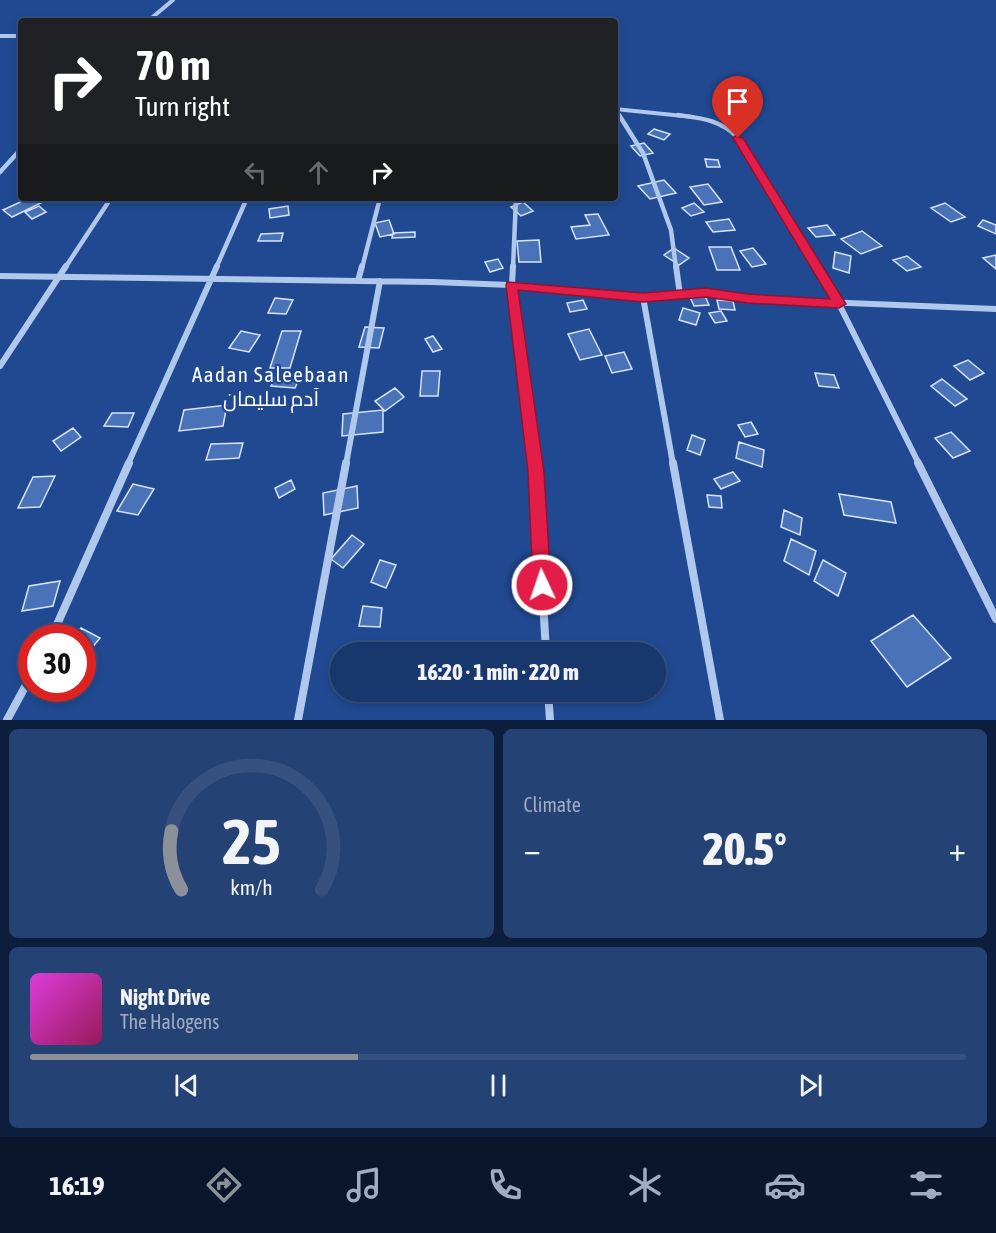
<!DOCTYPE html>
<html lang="en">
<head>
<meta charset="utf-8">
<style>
	:root { --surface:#18376d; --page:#254275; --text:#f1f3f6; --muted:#9facc2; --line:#365180; --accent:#8c9099 }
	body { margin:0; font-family:"Asap Condensed",Cairo,sans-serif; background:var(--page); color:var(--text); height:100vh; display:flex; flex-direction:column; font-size:22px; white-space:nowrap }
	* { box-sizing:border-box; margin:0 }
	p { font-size:20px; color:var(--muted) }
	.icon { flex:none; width:33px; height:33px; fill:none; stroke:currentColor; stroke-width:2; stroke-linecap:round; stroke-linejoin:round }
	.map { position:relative; height:720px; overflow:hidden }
	.drawer { display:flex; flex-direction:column; gap:9px; padding:9px; background:#0d1e3c; flex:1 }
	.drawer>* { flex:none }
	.banner { position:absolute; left:18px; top:18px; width:600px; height:183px; border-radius:6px; box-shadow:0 3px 9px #0003,0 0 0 2px var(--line); background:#202124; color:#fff; overflow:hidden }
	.speed { position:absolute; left:18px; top:624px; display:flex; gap:12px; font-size:30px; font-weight:700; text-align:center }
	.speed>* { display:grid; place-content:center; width:78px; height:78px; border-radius:50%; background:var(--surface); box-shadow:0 3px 9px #0003,0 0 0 2px var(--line); line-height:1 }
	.speed .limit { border:9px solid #d22; background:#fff; color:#111 }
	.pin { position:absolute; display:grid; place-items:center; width:51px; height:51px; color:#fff; margin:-62px -26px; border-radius:50% 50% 50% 0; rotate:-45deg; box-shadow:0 0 6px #0007 }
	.pin .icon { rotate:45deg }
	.me { position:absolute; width:66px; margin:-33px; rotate:357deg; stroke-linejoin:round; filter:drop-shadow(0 0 4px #0008) }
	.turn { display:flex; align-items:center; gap:21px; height:126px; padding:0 18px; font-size:27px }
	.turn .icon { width:78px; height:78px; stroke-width:2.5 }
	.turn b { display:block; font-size:42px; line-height:51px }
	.lanes { display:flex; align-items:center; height:57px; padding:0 18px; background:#0003; justify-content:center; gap:30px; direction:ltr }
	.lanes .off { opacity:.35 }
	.big { font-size:45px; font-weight:800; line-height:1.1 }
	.drawer .widget { flex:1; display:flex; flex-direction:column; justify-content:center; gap:9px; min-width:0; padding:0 21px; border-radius:9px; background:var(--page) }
	.drawer .dial { align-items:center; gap:0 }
	.dial svg { height:156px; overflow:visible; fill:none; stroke:var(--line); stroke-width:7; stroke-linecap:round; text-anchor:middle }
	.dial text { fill:var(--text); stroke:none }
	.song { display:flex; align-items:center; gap:18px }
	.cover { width:72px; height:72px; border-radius:9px; background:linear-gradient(135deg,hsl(300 70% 55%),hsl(330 70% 35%)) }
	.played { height:6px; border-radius:3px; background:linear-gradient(90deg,var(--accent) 35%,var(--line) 35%) }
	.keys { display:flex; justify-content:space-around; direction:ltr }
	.heat { display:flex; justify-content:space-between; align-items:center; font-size:33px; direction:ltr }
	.drawer .tiles { flex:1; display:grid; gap:9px; grid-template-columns:1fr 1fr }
	.widget:last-child { grid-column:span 2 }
	.trip { position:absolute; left:330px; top:642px; width:336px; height:60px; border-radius:30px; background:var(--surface); box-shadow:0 3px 9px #0003,0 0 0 2px var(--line); font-weight:800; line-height:60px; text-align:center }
	.tabs { display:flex; height:96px; justify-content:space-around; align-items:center; background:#0a162c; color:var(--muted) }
	.tabs .icon { width:42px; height:42px }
	.tabs .current { color:var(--accent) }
	.tabs b { font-size:27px; color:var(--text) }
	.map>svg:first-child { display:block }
</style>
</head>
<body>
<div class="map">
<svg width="996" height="720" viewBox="0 0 996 720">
	<rect width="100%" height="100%" fill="#204991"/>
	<path fill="#4972b8" stroke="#d6e4f9" stroke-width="1.5" d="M654,129l16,5 -6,6 -16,-6z
		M644,143l9,10 -13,3 -9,-10z
		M705,159l13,1 2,7h-13z
		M664,180l12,13 -26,6 -12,-13z
		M708,184l14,18 -18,3 -14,-18z
		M29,198h8l6,4 -31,15 -9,-7z
		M523,202l10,9 -12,5 -10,-9z
		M694,203l10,9 -13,4 -9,-8z
		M945,203l20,14 -14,5 -20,-14z
		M39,206l7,6 -14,7 -7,-7z
		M288,206l1,9 -19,3 -1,-9z
		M598,214l11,21 -33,4 -5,-12 19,-2 -5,-10z
		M729,219l6,11 -22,2 -7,-10z
		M389,220l5,14 -14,3 -5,-14z
		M983,220l13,5v9l-18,-8z
		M827,225l8,10 -19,2 -8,-9z
		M862,231l20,15 -21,8 -20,-15z
		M415,232v5l-23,1 1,-5z
		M283,233l-2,8h-23l3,-7z
		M539,240l2,22h-22l-2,-21z
		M709,247h22l9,23h-23z
		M674,248l15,10 -10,7 -15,-10z
		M753,248l13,16 -14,3 -12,-16z
		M835,252l16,4 -2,17 -16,-5z
		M996,255v14l-13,-11z
		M907,256l14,11 -14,4 -14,-11z
		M498,259l5,9 -13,4 -5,-10z
		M705,296l4,9 -15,1 -4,-9z
		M275,298l18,2 -7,14 -18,-1z
		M583,300l4,9 -17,3 -3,-9z
		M717,300l16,1 2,9 -16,-1z
		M683,308l17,5 -4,12 -17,-5z
		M721,311l6,10 -12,2 -6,-10z
		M365,327l19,1 -5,20 -20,-1z
		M589,329l13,26 -22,5 -12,-26z
		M241,331l19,4 -11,17 -20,-4z
		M282,331h19l-11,37h-20z
		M433,336l9,13 -9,3 -8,-13z
		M624,352l8,17 -20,4 -7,-17z
		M968,360l16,13 -14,7 -16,-14z
		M422,371h18l-2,25h-18z
		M815,373l19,2 5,13 -20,-2z
		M276,375l24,2 -5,11 -24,-2z
		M942,379l25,20 -12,7 -24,-20z
		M395,388l9,9 -19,14 -10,-10z
		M227,405l-4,21 -44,5 5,-21z
		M383,410v22l-41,4 1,-22z
		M112,413h22l-6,14 -24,-1z
		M751,422l7,12 -13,3 -7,-12z
		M73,428l8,9 -20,14 -8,-10z
		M951,432l19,19 -17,7 -18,-20z
		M692,435l13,5 -5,15 -13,-5z
		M739,442l25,8 -2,17 -26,-9z
		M243,443l-4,15 -33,2 5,-16z
		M733,472l7,9 -19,8 -7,-10z
		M55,476l-15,31 -22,1 15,-31z
		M291,480l4,9 -16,9 -4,-10z
		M133,484l21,5 -16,26 -21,-4z
		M357,486l1,22 -34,7 -1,-22z
		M839,494l52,8 5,21 -52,-8z
		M707,495l14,1 1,12 -13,-1z
		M784,510l18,8 -2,17 -19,-8z
		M352,535l12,9 -21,24 -12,-9z
		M791,539l25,12 -7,24 -25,-14z
		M380,560l16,5 -10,23 -15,-6z
		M823,560l23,13 -8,23 -24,-15z
		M60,581l-7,25 -31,5 7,-25z
		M363,606l19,2 -2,19 -21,-1z
		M913,615l38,43 -44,29 -36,-46z
		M81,628l19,10 -18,22v-22h-9z"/>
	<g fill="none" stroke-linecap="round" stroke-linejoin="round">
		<path stroke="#b1c8ed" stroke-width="4" d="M148,21l25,-21
			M0,36h21
			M615,109l78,8
			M615,109l5,8"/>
		<path stroke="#b1c8ed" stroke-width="4.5" d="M619,115l24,38 28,77 5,38
			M678,115c23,3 44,5 60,23l79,130
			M0,172l21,-23
			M65,268l46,-70
			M216,268l31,-70
			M362,268l18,-70
			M513,268l3,-70"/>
		<path stroke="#b1c8ed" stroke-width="6" d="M513,266l-1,19 23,179
			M676,266l4,29
			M816,266l23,38 80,160
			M0,276l433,6 79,3 131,12 63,-4 41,6 249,10
			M358,281l4,-15
			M643,297l30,167
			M0,366l66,-100
			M128,464l89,-198
			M346,464l34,-183"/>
		<path stroke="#b1c8ed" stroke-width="8" d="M535,463l11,189
			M673,463l47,257
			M918,463l78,156
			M51,638l78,-175
			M548,692l2,28
			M7,720l25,-46
			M298,720l48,-257"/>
	</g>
	<path fill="#e11d48" stroke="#92132f" stroke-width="1.5" d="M735,136l8,2 103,166 -7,4 -92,-5 -41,-6 -63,5 -125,-12 26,182 7,113 -2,6 -7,3 -6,-3 -3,-6 -5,-113 -22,-187 1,-3 136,11 63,-5 41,6 83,5 -97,-161z"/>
	<g text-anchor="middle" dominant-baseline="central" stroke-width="4.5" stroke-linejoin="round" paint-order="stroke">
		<g font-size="21" letter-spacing="1.5" fill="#fff" stroke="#204991">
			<text x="271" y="374">Aadan Saleebaan<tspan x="271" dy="24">آدم سليمان</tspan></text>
		</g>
	</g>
</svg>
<div class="speed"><div class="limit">30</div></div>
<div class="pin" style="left:738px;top:138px;background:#d93025"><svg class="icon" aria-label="arrive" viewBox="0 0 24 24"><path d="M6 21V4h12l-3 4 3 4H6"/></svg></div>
<svg class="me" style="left:542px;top:585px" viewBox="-20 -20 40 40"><circle r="17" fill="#e11d48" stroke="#fff" stroke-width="3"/><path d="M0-11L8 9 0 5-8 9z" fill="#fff"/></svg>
<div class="trip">16:20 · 1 min · 220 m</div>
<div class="banner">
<div class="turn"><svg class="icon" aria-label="right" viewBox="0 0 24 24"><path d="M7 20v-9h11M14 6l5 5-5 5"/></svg><div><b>70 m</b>Turn right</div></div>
<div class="lanes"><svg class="icon off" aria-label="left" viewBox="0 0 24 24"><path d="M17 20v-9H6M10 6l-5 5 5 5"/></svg><svg class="icon off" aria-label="ahead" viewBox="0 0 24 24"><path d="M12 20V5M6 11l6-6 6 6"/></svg><svg class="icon" aria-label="right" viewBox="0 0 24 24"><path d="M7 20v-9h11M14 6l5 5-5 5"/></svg></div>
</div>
</div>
<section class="drawer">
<div class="tiles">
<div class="widget dial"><svg viewBox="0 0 100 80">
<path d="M14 69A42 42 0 1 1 86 69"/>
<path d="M14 69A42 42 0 0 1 9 39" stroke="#8c9099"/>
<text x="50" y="56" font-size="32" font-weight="700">25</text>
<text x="50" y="72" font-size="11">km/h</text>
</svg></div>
<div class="widget"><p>Climate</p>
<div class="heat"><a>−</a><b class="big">20.5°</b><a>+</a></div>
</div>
<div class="widget">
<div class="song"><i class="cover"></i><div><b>Night Drive</b><p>The Halogens</p></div></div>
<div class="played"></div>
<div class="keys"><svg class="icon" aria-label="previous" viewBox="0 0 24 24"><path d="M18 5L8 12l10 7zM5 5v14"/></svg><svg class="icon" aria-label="pause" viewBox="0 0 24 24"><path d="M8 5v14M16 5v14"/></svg><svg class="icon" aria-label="next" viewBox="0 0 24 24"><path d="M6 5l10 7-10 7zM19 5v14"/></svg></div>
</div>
</div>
</section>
<nav class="tabs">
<b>16:19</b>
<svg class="icon current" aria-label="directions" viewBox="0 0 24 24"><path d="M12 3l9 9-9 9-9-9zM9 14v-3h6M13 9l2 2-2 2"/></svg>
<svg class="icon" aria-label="music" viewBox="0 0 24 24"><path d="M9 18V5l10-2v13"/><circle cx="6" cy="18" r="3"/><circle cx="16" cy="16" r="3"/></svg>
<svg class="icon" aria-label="phone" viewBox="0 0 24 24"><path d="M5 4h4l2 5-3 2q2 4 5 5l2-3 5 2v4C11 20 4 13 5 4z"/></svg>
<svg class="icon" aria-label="climate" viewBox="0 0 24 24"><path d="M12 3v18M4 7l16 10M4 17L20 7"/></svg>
<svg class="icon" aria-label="car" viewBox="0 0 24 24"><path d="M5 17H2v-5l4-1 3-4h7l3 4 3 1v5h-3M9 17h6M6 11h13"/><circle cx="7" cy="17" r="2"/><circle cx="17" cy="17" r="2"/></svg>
<svg class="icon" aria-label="filters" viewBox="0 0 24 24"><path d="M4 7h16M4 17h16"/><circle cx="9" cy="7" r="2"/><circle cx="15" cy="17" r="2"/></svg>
</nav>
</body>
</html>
